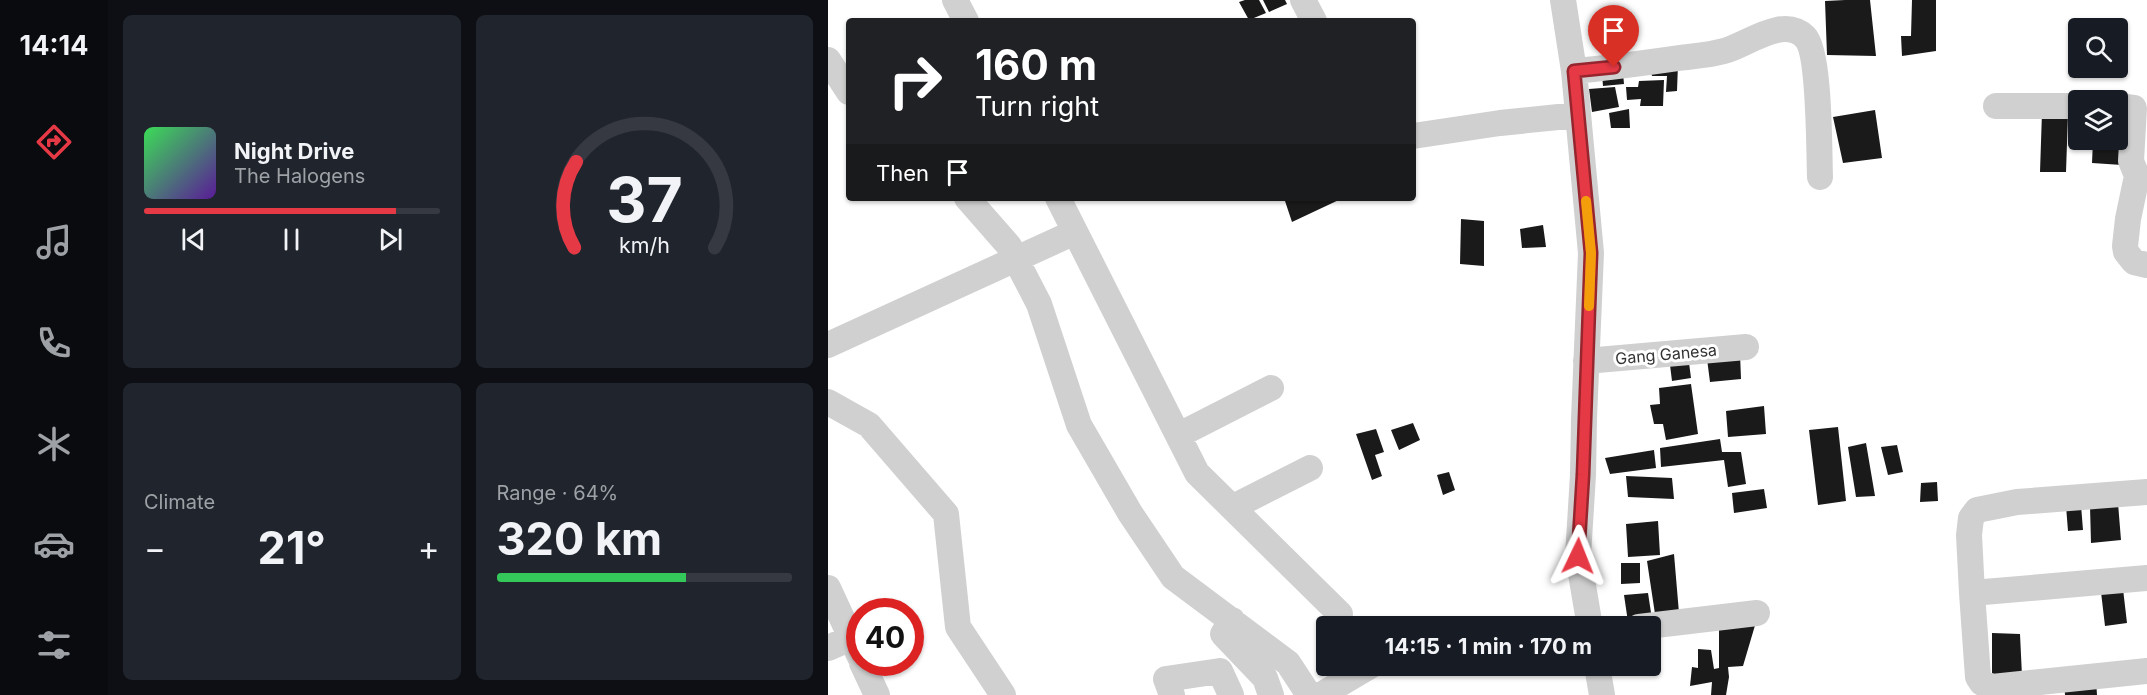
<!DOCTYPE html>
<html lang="en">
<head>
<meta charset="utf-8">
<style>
	:root { --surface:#171b24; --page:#20242c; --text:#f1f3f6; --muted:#9ea1a6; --line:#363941; --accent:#e63946 }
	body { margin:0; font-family:Inter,sans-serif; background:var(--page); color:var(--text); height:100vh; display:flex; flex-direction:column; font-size:22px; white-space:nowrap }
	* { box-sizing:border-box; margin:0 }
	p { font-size:20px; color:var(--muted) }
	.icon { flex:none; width:33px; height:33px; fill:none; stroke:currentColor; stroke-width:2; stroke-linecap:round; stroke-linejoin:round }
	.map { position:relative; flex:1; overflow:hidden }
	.details { display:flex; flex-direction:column; gap:15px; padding:15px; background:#0d0f14; width:720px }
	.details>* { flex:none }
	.guide { position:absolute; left:18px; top:18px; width:570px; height:183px; border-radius:6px; box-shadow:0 2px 4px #0004; background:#202124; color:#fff; overflow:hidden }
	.buttons { position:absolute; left:1240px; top:18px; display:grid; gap:12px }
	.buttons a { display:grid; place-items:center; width:60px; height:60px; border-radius:6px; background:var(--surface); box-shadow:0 2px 4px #0004; font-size:30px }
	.speed { position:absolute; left:18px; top:598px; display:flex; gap:12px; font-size:30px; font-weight:700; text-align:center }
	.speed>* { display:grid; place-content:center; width:78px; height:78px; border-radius:50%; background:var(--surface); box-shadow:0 2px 4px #0004; line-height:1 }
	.speed .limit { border:9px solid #d22; background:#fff; color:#111 }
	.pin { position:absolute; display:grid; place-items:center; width:51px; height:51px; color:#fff; margin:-62px -26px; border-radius:50% 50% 50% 0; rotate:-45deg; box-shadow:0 0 6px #0007 }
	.pin .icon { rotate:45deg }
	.me { position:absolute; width:66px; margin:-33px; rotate:2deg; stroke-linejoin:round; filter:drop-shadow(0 0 4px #0008) }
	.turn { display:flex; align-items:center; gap:21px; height:126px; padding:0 30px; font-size:27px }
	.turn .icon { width:78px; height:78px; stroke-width:2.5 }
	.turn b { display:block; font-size:42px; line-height:51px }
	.then { display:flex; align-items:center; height:57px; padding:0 30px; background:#0003; gap:12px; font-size:22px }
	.big { font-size:45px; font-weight:700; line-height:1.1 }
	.details .widget { flex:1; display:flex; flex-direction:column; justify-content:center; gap:9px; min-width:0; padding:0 21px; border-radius:9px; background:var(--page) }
	.details .dial { align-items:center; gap:0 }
	.dial svg { height:156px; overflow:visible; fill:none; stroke:var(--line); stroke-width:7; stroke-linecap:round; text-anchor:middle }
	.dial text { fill:var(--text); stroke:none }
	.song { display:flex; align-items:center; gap:18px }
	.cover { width:72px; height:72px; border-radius:9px; background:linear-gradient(135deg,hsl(130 70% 55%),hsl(270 70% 35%)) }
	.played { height:6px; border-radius:3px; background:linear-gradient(90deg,var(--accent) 85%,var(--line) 85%) }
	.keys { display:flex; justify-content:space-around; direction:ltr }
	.heat { display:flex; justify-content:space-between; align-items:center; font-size:33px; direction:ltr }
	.charge { height:9px; border-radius:4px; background:linear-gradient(90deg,#34c759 64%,var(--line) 0) }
	.details .tiles { flex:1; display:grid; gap:15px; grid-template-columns:repeat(2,1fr) }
	.trip { position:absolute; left:488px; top:616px; width:345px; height:60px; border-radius:6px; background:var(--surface); box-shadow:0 2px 4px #0004; font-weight:700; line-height:60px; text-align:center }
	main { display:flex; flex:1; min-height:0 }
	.tab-bar { display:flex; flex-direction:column; width:108px; justify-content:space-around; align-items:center; background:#090b0e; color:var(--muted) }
	.tab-bar .icon { width:42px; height:42px }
	.tab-bar .selected { color:var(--accent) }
	.tab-bar b { font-size:27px; color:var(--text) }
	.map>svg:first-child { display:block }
</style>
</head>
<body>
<main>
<nav class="tab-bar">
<b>14:14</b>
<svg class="icon selected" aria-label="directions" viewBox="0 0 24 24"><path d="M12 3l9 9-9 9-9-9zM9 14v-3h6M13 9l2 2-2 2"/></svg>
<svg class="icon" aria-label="music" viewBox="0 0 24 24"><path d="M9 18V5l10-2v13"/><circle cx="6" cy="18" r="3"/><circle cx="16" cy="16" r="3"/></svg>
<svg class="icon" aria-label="phone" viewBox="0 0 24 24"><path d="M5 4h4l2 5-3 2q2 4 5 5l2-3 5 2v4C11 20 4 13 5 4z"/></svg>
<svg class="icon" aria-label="climate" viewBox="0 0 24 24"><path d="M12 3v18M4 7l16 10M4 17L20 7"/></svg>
<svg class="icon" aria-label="car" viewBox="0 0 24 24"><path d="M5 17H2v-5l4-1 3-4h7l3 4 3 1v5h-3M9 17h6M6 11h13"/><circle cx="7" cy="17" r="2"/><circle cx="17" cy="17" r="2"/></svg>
<svg class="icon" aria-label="filters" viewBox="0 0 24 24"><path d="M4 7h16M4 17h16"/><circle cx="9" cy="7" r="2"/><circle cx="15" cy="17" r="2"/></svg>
</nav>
<section class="details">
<div class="tiles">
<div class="widget">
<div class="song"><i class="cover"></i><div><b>Night Drive</b><p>The Halogens</p></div></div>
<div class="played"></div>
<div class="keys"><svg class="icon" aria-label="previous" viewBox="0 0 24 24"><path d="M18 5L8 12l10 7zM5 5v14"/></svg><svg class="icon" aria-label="pause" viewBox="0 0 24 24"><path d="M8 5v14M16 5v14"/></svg><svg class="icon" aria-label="next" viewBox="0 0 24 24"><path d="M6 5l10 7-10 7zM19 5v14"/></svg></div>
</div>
<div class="widget dial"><svg viewBox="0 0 100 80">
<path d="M14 69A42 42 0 1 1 86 69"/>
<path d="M14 69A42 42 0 0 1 15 25" stroke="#e63946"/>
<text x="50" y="56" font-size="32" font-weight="700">37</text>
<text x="50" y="72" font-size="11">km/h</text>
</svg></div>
<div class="widget"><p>Climate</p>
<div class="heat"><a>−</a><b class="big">21°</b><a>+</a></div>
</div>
<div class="widget"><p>Range · 64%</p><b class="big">320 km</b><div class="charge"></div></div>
</div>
</section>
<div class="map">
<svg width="1319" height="695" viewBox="0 0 1319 695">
	<rect width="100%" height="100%" fill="#fff"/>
	<path fill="#1a1a1a" d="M417,0h14l7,13 -17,7 -10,-18z
		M435,0h22l2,4 -18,8z
		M1017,0h25l6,56 -49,-1 -2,-54z
		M1084,0h24v51l-34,5 -1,-20h10z
		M850,64l-1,27 -11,1 1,-16h-15l-2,-7z
		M795,73l1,11 -21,2 -1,-12z
		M836,80l-1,26h-23l1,-7 -14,1 -1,-13h12l1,-6z
		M787,87l4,20 -27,5 -3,-23z
		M801,109l1,19h-19l-2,-15z
		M1047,110l7,48 -39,5 -10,-46z
		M1214,112l26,2 -2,58h-26z
		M1290,114h7l-3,51 -30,-2 1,-23h25z
		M456,198h59l-51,24z
		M633,219l23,2v45l-24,-2z
		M715,225l3,22 -24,1 -2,-19z
		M912,353l1,26 -31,3 -3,-23z
		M860,355l3,23 -19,3 -3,-24z
		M863,384l7,50 -32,6 -3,-16h-9l-4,-19 10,-1 -1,-16z
		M936,406l2,28 -38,3 -2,-26z
		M585,423l7,17 -21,10 -8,-20z
		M1010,427l8,74 -28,4 -9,-75z
		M548,429l8,23 -9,3 7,21 -10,4 -16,-46z
		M892,439l2,13h19l5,32 -18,3 -4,-27 -63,7 -1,-19z
		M1038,443l9,53 -19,1 -8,-50z
		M1069,445l6,27 -15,3 -7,-28z
		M826,450l2,18 -46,6 -5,-16z
		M621,472l6,18 -12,5 -6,-20z
		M798,476l46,2 2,21 -46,-2z
		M1109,482l1,19 -18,1 1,-19z
		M936,489l3,19 -33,5 -2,-20z
		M1290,503l3,37 -30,3 -1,-37z
		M1253,505l2,25 -15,1 -2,-25z
		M830,521l2,34 -32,2 -2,-33z
		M846,554l5,59 -24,1 -8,-53z
		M793,563h19v20l-19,1z
		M1295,589l4,34 -22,3 -4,-34z
		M820,593l4,26 -24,3 -4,-27z
		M928,622l-13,44 -15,1 1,10 -3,18h-15l1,-13 -22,4 2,-19 6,1v-19l13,1 3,19 5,-1v-41z
		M1164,633l28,1 2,42h-30z
		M822,651h7l2,17 -25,2v-4h16z
		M1268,680l1,15h-32l-1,-13z"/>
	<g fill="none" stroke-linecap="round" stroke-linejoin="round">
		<path stroke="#d0d0d0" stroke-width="26" d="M127,0l11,21
			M475,0l11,21
			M735,0l11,71 17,182 -7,166 -1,56 -5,81 12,71
			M0,60l21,32
			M746,71c35,-3 70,-8 105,-13 15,-2 31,-3 45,-7 23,-6 59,-36 81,-14 15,15 14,115 15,140
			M1168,106h83
			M1290,106l16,2 -3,53 6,15 -9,43 -3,27 1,6 8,10 13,3
			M585,136l87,-13 78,-8
			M139,198l42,48 30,58 40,121 51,88 43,64 115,86 21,32
			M230,198l139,275 143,141
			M0,345l247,-113
			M758,361l160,-14
			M0,402l41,23 77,89 12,113 45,68
			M351,435l92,-47
			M1319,492l-130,10 -40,8 -6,8 -2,17 3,58 175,-15
			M405,507l77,-39
			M0,588l32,69
			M1144,593l6,84 4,6 10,4 155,-16
			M404,620l-9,14 42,44 6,17
			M811,627l118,-14
			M0,648l23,-10
			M34,663l15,32
			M769,666l5,29
			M344,695l-6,-16 54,-8 11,24
			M493,695l49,-29"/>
	</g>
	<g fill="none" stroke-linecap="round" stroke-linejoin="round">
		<g stroke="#96252e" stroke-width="15">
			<path id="route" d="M750,556l5,-81 8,-222 -17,-182 40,-4"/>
		</g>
		<use href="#route" stroke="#e63946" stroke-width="10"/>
		<path stroke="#f59e0b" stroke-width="10" d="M758,201l5,52 -2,53"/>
	</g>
	<g text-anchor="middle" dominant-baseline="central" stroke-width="6" stroke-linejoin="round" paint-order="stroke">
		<g font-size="16" fill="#333" stroke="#fff">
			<text transform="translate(838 354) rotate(-5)">Gang Ganesa</text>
		</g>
	</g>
</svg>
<div class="buttons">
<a><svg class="icon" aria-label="search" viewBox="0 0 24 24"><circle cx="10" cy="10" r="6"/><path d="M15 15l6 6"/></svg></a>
<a><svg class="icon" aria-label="layers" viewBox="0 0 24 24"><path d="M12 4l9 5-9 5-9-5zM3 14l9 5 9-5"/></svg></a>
</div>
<div class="speed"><div class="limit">40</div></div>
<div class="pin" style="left:786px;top:67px;background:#d93025"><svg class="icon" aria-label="arrive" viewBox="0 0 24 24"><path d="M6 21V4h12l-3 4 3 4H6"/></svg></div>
<svg class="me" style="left:750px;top:556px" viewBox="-20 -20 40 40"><path d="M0-17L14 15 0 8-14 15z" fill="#e63946" stroke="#fff" stroke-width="4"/></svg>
<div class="trip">14:15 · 1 min · 170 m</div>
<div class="guide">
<div class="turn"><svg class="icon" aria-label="right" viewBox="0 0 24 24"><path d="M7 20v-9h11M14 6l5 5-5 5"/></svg><div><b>160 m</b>Turn right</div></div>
<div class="then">Then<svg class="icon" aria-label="arrive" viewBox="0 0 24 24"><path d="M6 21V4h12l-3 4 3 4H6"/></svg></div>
</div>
</div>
</main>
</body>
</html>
